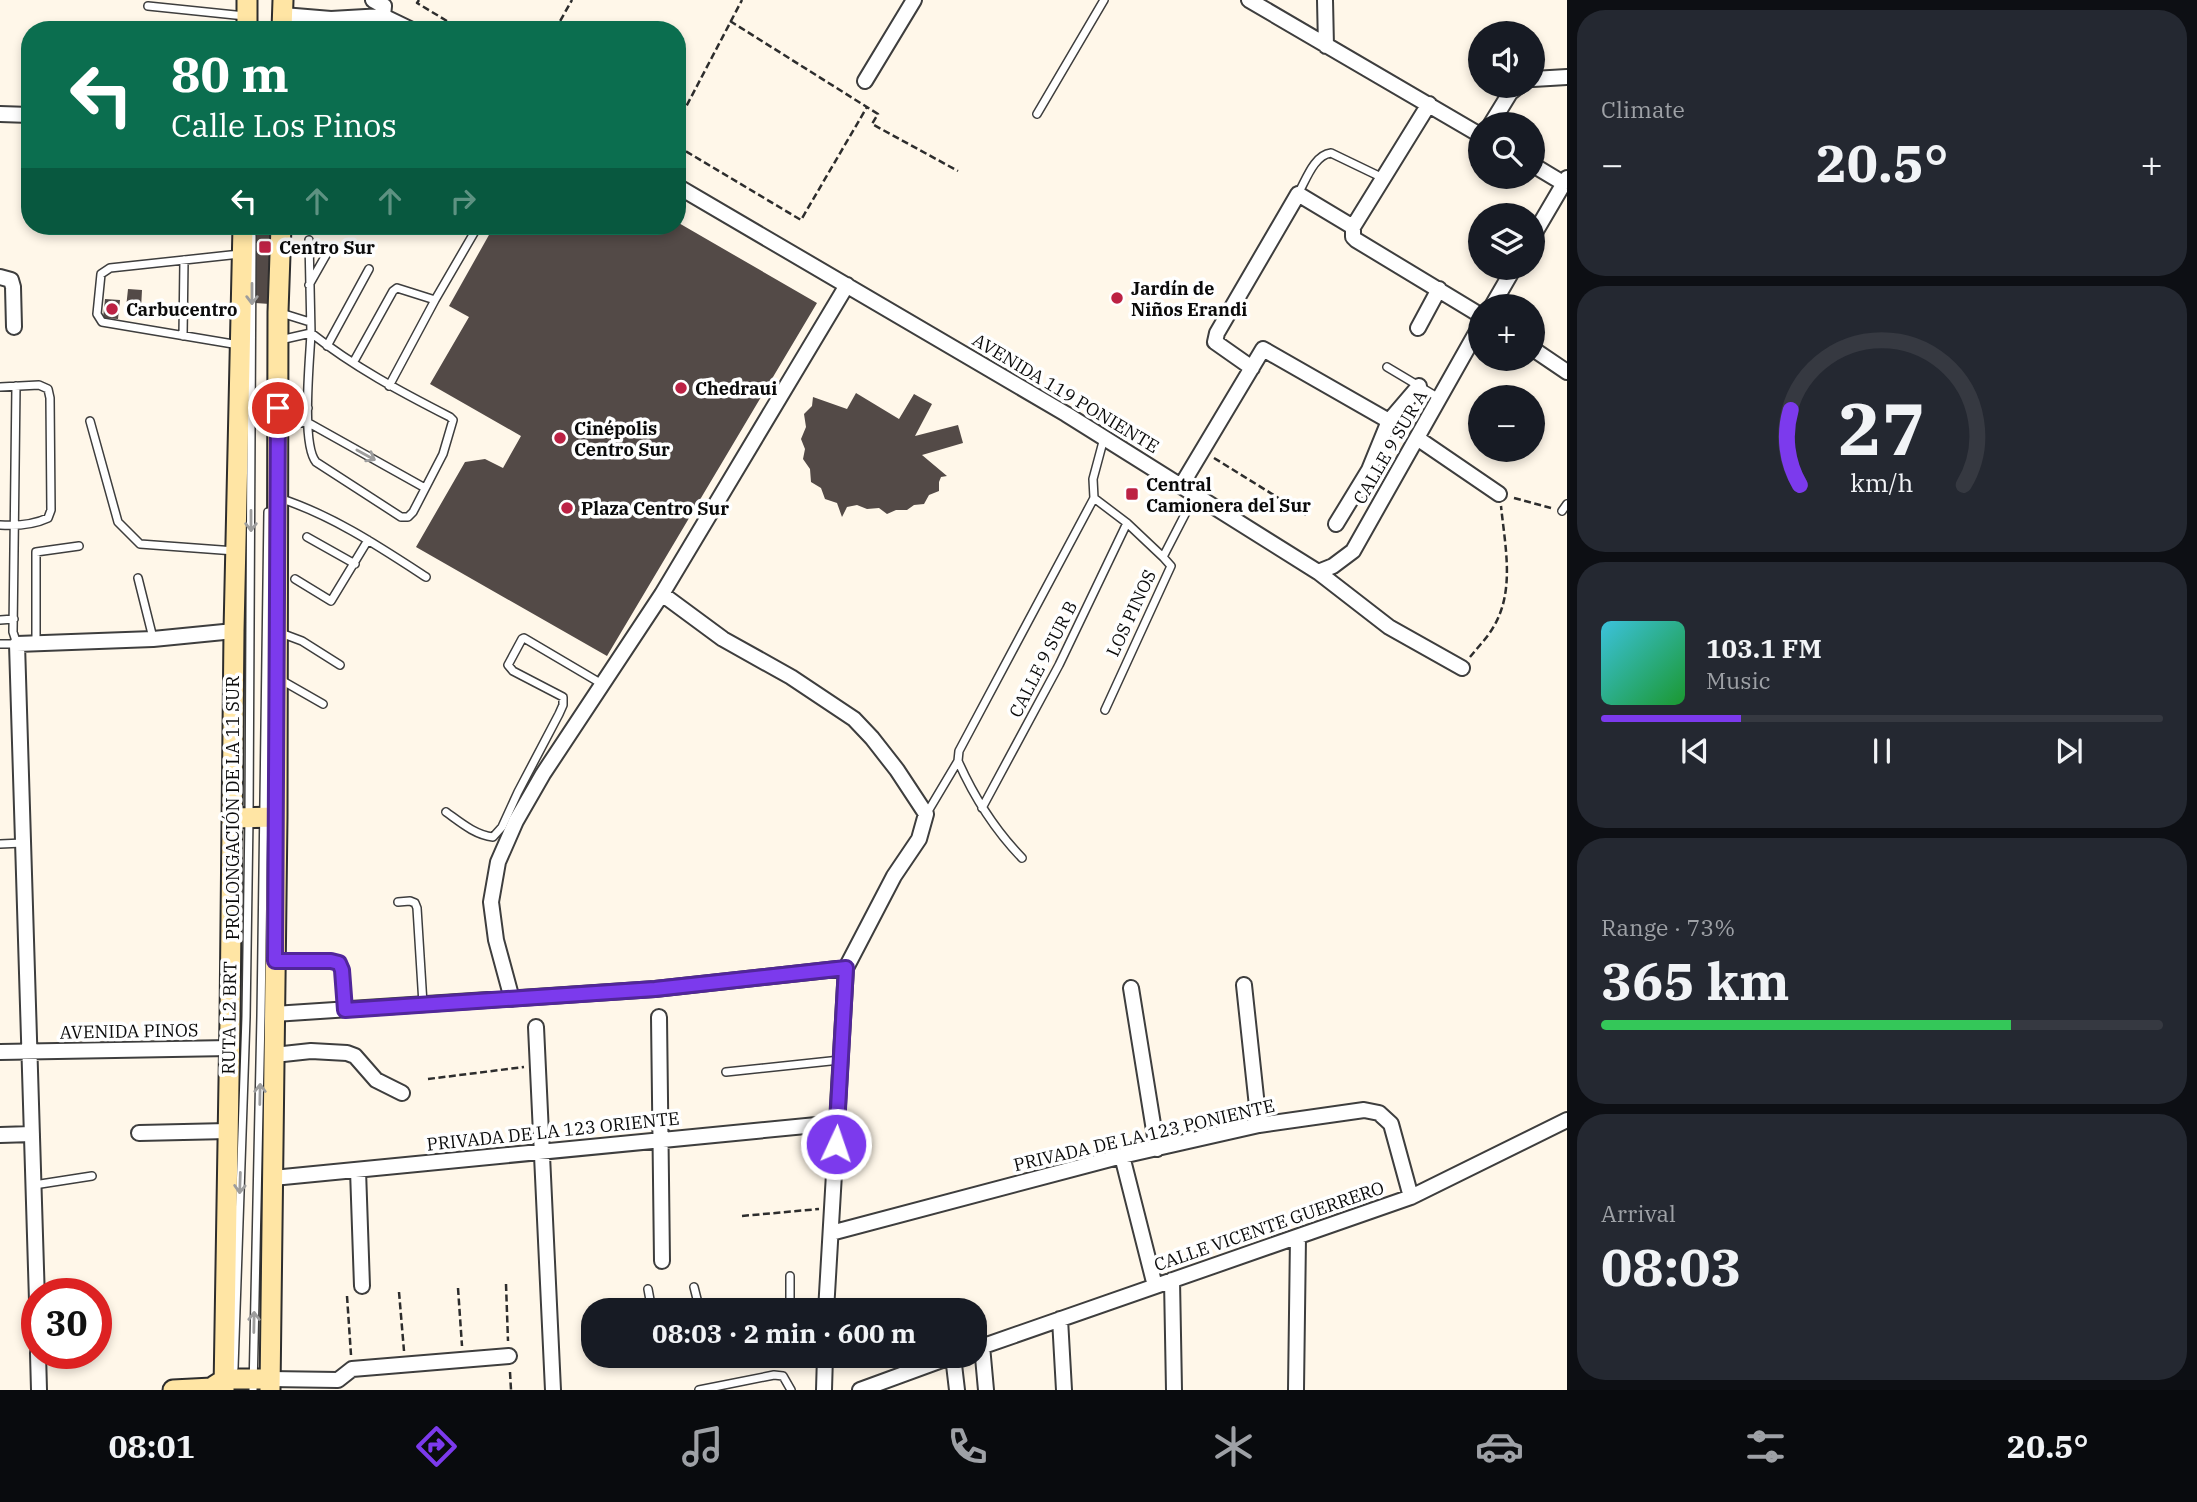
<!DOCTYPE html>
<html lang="en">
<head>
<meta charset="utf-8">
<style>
	:root { --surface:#171b24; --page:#242831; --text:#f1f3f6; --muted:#9ea1a6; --line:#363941; --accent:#7c3aed }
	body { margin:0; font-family:"IBM Plex Serif",serif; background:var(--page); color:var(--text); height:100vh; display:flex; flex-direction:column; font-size:26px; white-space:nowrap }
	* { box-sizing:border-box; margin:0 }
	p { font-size:23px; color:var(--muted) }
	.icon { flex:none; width:38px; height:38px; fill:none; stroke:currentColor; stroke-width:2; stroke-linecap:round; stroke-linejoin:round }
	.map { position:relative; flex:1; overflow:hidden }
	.side { display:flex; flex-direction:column; gap:10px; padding:10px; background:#0d0f14; width:630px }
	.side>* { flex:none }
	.guide { position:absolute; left:21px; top:21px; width:665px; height:214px; border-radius:28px; box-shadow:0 4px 10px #0003; background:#0b6e4f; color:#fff; overflow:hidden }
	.buttons { position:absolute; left:1468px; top:21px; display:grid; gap:14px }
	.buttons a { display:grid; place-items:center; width:77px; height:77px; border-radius:50%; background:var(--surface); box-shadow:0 4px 10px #0003; font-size:35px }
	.speed { position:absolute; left:21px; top:1278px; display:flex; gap:14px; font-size:35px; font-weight:700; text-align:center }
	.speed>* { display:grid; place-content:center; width:91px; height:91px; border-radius:50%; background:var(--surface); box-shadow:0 4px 10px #0003; line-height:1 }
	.speed .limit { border:10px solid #d22; background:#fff; color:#111 }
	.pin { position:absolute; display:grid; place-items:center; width:60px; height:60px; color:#fff; margin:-30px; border:4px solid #fff; border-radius:50%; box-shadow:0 2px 7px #0007 }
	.me { position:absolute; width:77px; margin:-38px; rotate:3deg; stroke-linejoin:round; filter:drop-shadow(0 0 5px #0008) }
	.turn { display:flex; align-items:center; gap:24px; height:147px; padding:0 35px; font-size:32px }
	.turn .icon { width:91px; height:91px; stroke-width:2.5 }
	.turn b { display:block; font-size:49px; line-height:60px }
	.lanes { display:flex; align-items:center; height:66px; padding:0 35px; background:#0003; justify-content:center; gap:35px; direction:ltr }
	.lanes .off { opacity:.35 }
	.big { font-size:52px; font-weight:800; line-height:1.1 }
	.side .tile { flex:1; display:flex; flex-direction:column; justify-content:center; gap:10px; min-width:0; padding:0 24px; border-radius:28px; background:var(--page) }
	.side .dial { align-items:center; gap:0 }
	.dial svg { height:182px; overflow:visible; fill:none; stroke:var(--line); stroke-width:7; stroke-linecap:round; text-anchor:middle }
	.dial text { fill:var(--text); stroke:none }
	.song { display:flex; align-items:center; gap:21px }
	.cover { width:84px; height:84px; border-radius:10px; background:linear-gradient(135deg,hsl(190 70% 55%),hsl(130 70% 35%)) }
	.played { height:7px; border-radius:4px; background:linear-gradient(90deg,var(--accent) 25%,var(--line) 25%) }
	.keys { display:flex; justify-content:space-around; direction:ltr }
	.heat { display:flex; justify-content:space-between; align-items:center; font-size:38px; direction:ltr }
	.charge { height:10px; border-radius:5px; background:linear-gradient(90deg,#34c759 73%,var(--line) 0) }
	.trip { position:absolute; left:581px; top:1298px; width:406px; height:70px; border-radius:28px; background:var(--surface); box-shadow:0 4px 10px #0003; font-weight:800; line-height:70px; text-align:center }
	.tabs { display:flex; height:112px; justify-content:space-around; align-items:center; background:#090b0e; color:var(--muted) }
	.tabs .icon { width:49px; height:49px }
	.tabs .active { color:var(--accent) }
	.tabs b { font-size:32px; color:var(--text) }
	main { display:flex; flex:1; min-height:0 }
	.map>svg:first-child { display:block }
</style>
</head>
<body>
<main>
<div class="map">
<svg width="1567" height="1390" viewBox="0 0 1567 1390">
	<rect width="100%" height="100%" fill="#fff7e9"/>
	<path fill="#534a47" d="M677,222l140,81 -210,353 -191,-109 49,-85 20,-3 18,9 18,-32 -91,-52 39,-67 -20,-11 45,-80h183z
		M255,226h16l-1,78 -15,-1z
		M128,289l14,1 -1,19 -15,-1z
		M105,299l15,1 -2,19 -15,-1z
		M856,393l43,26 15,-25 18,10 -17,32 43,-11 5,18 -41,12 25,21 -6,1 -2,5v9l-10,4 -5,9 -10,1 -7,5h-11l-9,4 -8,-6 -12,1 -10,-4 -10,2 -5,10 -5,-14 -12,-4 -4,-11 -10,-6 -1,-13 -7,-10 2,-10 -4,-10 5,-12 -2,-13 8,-8 1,-9 34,12z"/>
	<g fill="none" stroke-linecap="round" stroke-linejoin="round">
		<g stroke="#3e3e3e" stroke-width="10">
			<path id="lane" d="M148,6l97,10
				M1037,114l67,-114
				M1298,194c8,-14 16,-39 33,-41l52,25
				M309,285l21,-37
				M281,313l29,9
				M183,336l1,-76
				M280,340l31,-7c-1,25 -10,111 5,129l85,55h7l5,-5 30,-58 10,-34 -3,-3c-49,-25 -96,-50 -139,-84l-2,-93
				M239,345l-137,-23 -5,-8 4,-40 9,-6 130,-14
				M327,346l42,-77
				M353,363l40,-72 4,-3 38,12
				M1387,367l52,31
				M389,386l46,-86 43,-74
				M0,387l39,-2 9,4 2,9 1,112 -3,8c-15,7 -32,8 -48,7
				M280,408h28
				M90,421l28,101 22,22 95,7
				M278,426l29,-4 118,66
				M1104,438l-11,41 1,19 33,25 36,34
				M279,498c53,17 101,49 147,79
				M1562,511l5,-7
				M307,537l48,27
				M138,578l15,60
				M295,579l36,22 37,-61
				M0,620l14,-1
				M278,632l24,9 38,24
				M36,643v-91l43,-6
				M0,644h17l-4,-12 3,-246
				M281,680l42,24
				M1105,710l66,-144 -8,-9 32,-62
				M958,761c16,36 37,69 64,97
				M982,808l77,-143 68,-142
				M446,812c14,10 29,23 47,25l9,-10 16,-35 41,-78 4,-9v-8l-50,-26 -5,-6 14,-26 2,-1 78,46
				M927,813l31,-52 1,-10 135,-253
				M0,844l23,-1
				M398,902l12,-1 5,2 2,5 6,96
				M275,961h56l8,2 3,7 3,39
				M726,1072l114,-12
				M34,1185l58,-9
				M694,1287l6,24
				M648,1289l4,22
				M790,1311v-35
				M234,1368l12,-351 3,-199 3,-582
				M253,1390l8,-374 7,-504
				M699,1390l75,-15 9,1 8,14"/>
		</g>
		<g stroke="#3e3e3e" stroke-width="18">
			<path id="street" d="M373,0l11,6 -1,10
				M1249,0l231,135
				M1325,0l1,46
				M283,15l48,4 52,-3 29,14
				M1533,79l34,-2
				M865,81l49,-81
				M0,114l30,1
				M1491,124l19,-31 9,-7
				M1533,165l30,18
				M677,186l389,228 252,158 71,55 73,41
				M1353,227l76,-123
				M1533,236l34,-58
				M0,277l11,3 2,7 1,40
				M1492,306l22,-38
				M1418,328l21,-39
				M1533,349l34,23
				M1252,368l-37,-26 2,-9 81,-139 55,33v10l3,3 124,75
				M1417,438l82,56
				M1181,486l82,-137 126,72
				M1336,524l33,-54 20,-49 30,-35
				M1318,572l15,-6 20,-15 127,-225
				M662,594l61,45 68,38 63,42 18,19 25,32 29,44 -7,25 -25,37 -48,92 -20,343
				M1244,985l15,140
				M1131,988l26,161
				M512,999l-16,-59 -5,-38 7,-40 18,-41 27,-47 119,-180 185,-309
				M274,1014l381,-25 191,-21
				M659,1017l3,244
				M536,1027l17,363
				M0,1052l230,-4
				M274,1055l37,-4 36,2 8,3 21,24 26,13
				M139,1133l89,-2
				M0,1135l32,-1
				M1122,1156l33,130
				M358,1170l4,116
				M273,1178l564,-55
				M831,1233l291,-77 137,-31 105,-15 15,3 12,11 20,73
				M1172,1280l2,110
				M37,1301l-20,-657 136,-5 81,-8
				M1060,1319l4,71
				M982,1346l4,44
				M975,1349l436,-152 156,-77
				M38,1353l1,37
				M953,1356l4,34
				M270,1379l68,1 14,-11 157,-13
				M824,1390l1,-34
				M860,1390l93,-34
				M1296,1390l2,-153"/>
		</g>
		<g stroke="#2d2d2d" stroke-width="23">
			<path id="secondary" d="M247,30v-30
				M282,30l1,-30
				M233,818l44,-1
				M214,1386l11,-7h45
				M173,1390l39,-2 5,2
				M224,1390l6,-371 4,-388 9,-405
				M270,1390l7,-573 1,-505 3,-86"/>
		</g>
		<path stroke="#2d2d2d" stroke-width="2.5" stroke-dasharray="7 3.5" stroke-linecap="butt" d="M419,0l-2,3 45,27
			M730,21l148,93 -6,10 86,47
			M555,30l17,-30
			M677,124l65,-124
			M677,146l124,74 66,-113
			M1214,458l92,57
			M1514,498l37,10
			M1470,657c8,-10 18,-20 24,-31 21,-36 11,-80 7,-120
			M428,1079l96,-12
			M742,1216l77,-7
			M506,1284l2,57
			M458,1288l4,58
			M399,1292l5,59
			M347,1296l4,59
			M510,1372l1,18"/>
		<use href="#lane" stroke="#fff" stroke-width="7"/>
		<use href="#street" stroke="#fff" stroke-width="14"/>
		<use href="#secondary" stroke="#ffe5a4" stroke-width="19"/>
	</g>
	<defs><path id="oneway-shaft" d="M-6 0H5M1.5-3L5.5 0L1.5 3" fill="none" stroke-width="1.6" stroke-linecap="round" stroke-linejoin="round" transform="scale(1.75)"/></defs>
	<g stroke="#9d9d9d">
		<use href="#oneway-shaft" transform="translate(252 294) rotate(90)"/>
		<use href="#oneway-shaft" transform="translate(366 455) rotate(29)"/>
		<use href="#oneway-shaft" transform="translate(251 521) rotate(90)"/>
		<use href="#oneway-shaft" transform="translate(260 1094) rotate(-89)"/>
		<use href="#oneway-shaft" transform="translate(240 1183) rotate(92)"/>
		<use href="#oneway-shaft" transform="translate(254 1322) rotate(-89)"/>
	</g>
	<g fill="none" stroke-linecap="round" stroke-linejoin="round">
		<g stroke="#51269a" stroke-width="18">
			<path id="route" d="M278,408l-3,553h56l8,2 3,7 3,40 310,-21 191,-21 -10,176"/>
		</g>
		<use href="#route" stroke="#7c3aed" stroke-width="12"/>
	</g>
	<g fill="#bc2244" stroke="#fff" stroke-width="2.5">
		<rect x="258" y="240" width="14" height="14" rx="3.5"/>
		<circle cx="1117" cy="298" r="7"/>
		<circle cx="112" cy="309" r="7"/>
		<circle cx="681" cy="388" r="7"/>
		<circle cx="560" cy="438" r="7"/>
		<rect x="1125" y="487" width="14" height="14" rx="3.5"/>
		<circle cx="567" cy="508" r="7"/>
	</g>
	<g text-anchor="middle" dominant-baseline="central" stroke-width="7" stroke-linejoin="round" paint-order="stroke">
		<g font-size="18" font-weight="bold" fill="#0b0b0b" stroke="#fff" text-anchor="start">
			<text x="279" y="247">Centro Sur</text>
			<text x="1131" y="288">Jardín de<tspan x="1131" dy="21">Niños Erandi</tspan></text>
			<text x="126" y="309">Carbucentro</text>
			<text x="695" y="388">Chedraui</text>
			<text x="574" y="428">Cinépolis<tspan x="574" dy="21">Centro Sur</tspan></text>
			<text x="1146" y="484">Central<tspan x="1146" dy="21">Camionera del Sur</tspan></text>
			<text x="581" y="508">Plaza Centro Sur</text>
		</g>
		<g font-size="18" fill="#0b0b0b" stroke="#fff">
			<text transform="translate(1066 393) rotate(31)">AVENIDA 119 PONIENTE</text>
			<text transform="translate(1390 447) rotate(-60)">CALLE 9 SUR A</text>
			<text transform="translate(1131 613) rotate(-65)">LOS PINOS</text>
			<text transform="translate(1043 659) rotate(-63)">CALLE 9 SUR B</text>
			<text transform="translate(232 808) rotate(-90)">PROLONGACIÓN DE LA 11 SUR</text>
			<text transform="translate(229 1018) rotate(-89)">RUTA L2 BRT</text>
			<text transform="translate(129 1031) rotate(-1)">AVENIDA PINOS</text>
			<text transform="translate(553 1131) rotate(-6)">PRIVADA DE LA 123 ORIENTE</text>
			<text transform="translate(1144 1135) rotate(-13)">PRIVADA DE LA 123 PONIENTE</text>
			<text transform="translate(1269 1226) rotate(-19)">CALLE VICENTE GUERRERO</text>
		</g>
	</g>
</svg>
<div class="buttons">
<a><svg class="icon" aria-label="sound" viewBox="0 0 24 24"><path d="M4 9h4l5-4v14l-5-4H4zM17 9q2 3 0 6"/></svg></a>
<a><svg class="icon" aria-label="search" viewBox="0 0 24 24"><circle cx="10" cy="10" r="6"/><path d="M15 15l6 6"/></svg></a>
<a><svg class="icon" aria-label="layers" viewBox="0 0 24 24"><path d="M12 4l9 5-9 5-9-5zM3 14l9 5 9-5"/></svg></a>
<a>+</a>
<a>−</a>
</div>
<div class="speed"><div class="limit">30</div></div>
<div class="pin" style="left:278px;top:408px;background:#d93025"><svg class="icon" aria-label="arrive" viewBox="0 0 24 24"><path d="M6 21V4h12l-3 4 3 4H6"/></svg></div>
<svg class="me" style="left:836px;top:1144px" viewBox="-20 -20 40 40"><circle r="17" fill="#7c3aed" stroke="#fff" stroke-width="3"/><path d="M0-11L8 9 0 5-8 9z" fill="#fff"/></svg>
<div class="trip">08:03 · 2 min · 600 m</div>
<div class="guide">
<div class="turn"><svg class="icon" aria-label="left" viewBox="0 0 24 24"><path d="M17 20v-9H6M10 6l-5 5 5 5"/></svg><div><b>80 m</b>Calle Los Pinos</div></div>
<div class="lanes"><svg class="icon" aria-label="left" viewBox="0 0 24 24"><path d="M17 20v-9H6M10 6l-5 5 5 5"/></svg><svg class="icon off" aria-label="ahead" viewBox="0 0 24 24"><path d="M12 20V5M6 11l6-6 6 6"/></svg><svg class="icon off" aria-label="ahead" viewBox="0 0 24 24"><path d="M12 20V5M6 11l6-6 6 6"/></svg><svg class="icon off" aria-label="right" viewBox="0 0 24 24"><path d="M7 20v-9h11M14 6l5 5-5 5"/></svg></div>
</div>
</div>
<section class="side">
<div class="tile"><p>Climate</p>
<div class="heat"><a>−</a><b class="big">20.5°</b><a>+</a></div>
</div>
<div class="tile dial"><svg viewBox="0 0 100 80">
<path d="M14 69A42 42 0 1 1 86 69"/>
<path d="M14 69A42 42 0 0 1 10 36" stroke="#7c3aed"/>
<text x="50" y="56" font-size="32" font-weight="700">27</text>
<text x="50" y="72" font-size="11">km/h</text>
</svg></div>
<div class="tile">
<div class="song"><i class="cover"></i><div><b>103.1 FM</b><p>Music</p></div></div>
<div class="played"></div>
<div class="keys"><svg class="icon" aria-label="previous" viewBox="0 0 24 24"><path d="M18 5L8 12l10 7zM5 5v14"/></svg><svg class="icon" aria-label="pause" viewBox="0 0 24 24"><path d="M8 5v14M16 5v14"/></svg><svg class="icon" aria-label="next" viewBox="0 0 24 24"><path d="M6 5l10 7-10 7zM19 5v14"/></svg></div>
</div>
<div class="tile"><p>Range · 73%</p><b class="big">365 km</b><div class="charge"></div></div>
<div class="tile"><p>Arrival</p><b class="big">08:03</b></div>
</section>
</main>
<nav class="tabs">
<b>08:01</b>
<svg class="icon active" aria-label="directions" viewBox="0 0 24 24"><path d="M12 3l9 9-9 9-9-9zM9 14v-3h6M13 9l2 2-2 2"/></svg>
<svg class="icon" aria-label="music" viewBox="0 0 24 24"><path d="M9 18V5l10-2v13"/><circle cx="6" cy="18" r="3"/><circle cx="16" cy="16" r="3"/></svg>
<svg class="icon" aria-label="phone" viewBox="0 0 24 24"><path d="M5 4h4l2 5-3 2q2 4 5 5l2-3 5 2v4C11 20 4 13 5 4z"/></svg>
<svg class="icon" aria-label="climate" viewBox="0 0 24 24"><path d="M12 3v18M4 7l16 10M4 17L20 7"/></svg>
<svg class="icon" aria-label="car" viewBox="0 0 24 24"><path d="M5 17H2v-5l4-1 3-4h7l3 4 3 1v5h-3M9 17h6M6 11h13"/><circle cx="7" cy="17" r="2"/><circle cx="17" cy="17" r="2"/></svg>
<svg class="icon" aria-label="filters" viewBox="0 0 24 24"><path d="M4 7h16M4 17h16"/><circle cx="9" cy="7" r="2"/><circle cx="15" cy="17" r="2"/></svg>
<b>20.5°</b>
</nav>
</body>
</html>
